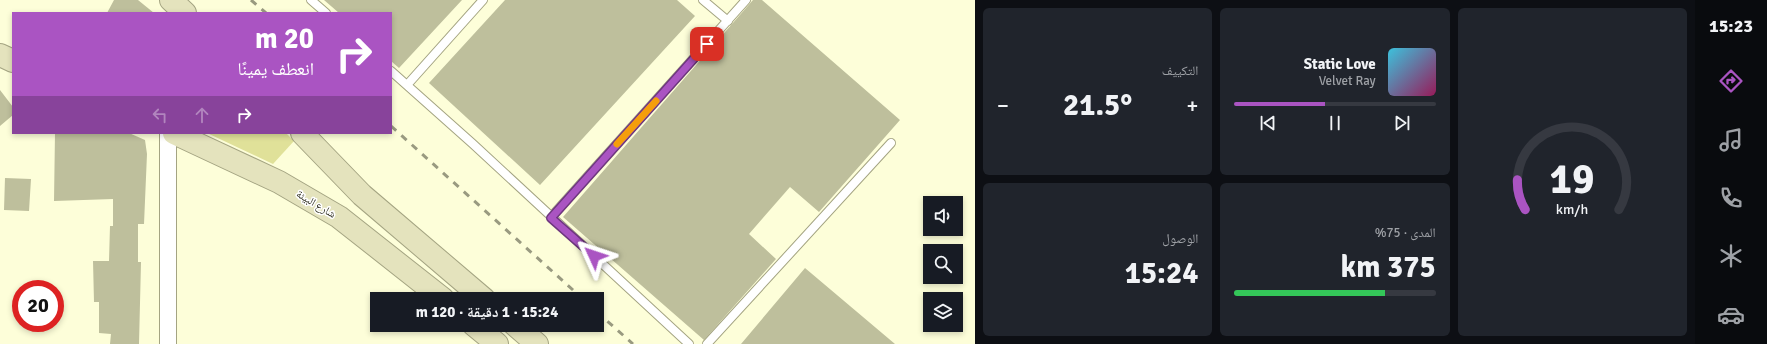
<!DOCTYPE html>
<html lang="ar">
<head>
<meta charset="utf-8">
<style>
	:root { --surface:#171b24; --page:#20242c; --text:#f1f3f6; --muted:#9ea1a6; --line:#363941; --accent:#aa54c2 }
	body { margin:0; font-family:Signika,"Noto Naskh Arabic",sans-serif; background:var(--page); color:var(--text); direction:rtl; height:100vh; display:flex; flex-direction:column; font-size:15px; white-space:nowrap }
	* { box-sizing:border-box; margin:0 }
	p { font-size:13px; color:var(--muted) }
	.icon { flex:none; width:22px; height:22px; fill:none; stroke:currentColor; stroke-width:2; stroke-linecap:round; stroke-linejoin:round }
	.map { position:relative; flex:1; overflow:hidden; direction:ltr }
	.panel { display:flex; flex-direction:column; gap:8px; padding:8px; background:#0d0f14; width:720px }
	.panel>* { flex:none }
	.banner { position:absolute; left:12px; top:12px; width:380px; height:122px; border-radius:0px; box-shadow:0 2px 6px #0003; direction:rtl; background:#aa54c2; color:#fff; overflow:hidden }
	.controls { position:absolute; left:923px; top:196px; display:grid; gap:8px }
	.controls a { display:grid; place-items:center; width:40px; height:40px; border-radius:0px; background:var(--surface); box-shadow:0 2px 6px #0003; font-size:20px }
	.speed { position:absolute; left:12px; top:280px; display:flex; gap:8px; font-size:20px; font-weight:700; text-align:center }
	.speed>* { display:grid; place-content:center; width:52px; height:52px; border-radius:50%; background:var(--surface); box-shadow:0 2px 6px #0003; line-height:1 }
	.speed .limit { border:6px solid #d22; background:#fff; color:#111 }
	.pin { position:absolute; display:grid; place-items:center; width:34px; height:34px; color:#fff; margin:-17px; border-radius:8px; box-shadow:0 2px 6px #0006 }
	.me { position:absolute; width:44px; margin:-22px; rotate:312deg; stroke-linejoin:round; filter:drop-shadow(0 0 3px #0008) }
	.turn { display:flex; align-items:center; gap:14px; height:84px; padding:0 12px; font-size:18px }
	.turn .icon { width:52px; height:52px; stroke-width:2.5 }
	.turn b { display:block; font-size:28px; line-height:34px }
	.lanes { display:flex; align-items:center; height:38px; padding:0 12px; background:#0003; justify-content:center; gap:20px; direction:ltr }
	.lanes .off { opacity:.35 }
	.big { font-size:30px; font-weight:800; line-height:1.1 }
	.panel .widget { flex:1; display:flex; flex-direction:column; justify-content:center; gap:6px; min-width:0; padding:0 14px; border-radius:6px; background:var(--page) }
	.panel .dial { align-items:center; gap:0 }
	.dial svg { height:104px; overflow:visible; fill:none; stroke:var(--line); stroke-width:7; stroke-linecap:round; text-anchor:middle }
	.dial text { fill:var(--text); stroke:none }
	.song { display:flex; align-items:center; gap:12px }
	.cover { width:48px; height:48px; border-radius:6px; background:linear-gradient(135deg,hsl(190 70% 55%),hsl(330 70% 35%)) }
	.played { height:4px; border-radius:2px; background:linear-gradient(90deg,var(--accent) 45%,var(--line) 45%) }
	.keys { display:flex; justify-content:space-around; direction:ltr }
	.heat { display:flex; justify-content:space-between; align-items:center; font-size:22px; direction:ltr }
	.charge { height:6px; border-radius:3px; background:linear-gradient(90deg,#34c759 75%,var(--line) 0) }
	.panel .tiles { flex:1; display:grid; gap:8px; grid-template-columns:repeat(3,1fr) }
	.widget:first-child { grid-row:span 2 }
	.trip { position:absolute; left:370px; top:292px; width:234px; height:40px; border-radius:0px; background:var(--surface); box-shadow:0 2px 6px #0003; font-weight:800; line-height:40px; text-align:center; direction:rtl }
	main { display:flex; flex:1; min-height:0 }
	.tab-bar { display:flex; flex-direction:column; width:72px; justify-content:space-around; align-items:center; background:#090b0e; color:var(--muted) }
	.tab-bar .icon { width:28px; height:28px }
	.tab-bar .selected { color:var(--accent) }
	.tab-bar b { font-size:18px; color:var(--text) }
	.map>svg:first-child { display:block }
</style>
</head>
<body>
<main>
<nav class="tab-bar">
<b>15:23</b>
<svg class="icon selected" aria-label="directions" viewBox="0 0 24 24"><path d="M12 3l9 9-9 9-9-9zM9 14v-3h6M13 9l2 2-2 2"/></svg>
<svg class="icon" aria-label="music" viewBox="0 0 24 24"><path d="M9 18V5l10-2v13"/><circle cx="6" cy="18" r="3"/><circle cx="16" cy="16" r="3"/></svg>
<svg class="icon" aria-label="phone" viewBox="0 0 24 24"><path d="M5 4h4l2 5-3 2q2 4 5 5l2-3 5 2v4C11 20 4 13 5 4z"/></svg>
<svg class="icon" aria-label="climate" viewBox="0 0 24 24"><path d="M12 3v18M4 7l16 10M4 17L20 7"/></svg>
<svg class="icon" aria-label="car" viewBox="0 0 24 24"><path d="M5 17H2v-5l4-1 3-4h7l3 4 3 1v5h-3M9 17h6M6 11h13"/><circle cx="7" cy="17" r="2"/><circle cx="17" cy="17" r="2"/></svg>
</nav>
<section class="panel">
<div class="tiles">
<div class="widget dial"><svg viewBox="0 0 100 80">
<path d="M14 69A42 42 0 1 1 86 69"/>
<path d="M14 69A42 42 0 0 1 8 46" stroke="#aa54c2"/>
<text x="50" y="56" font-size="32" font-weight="700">19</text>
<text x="50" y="72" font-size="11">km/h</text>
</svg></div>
<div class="widget">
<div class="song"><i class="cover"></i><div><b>Static Love</b><p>Velvet Ray</p></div></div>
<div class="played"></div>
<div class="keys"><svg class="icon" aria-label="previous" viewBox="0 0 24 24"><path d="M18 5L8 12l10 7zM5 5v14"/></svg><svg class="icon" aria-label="pause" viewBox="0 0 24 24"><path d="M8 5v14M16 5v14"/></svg><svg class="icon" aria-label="next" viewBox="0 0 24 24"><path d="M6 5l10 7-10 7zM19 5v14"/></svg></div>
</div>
<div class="widget"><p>التكييف</p>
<div class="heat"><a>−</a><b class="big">21.5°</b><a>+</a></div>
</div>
<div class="widget"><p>المدى · 75%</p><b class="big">375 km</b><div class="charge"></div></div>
<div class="widget"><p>الوصول</p><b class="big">15:24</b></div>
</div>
</section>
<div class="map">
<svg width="975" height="344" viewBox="0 0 975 344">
	<rect width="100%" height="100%" fill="#fdfed9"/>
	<path fill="#e0e199" d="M207,133h79l8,8 -21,23z"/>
	<path fill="#bebf9c" d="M114,0h24l16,13h-47z
		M324,0h138l-63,68 -8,-7v-48h-52z
		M505,0h172l18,16 -155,169 -111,-102z
		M753,0h9l138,120 -81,92 -29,-25 -41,47 27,25 -72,81 -141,-123z
		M0,90l13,17v8l-13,11z
		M55,133h74l16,7 2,14 -3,70h-6v38h3l-2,82h-29l1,-10 -12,-1v-31h-5l-1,-41h16l1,-35h3v-27l-59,2z
		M5,178l26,1 -2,32 -25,-1z
		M805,268l90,76h-154z"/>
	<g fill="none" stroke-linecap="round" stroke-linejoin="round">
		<g stroke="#a4a482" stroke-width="10">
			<path id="lane" d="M311,0l15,13
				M703,0l25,21
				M391,71l82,73 216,200
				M407,85l76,-85
				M551,217l195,-217
				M707,344l184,-201"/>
		</g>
		<g stroke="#a4a482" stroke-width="18">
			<path id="street" d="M168,133v211"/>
		</g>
		<g stroke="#a4a482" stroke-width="24">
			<path id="secondary" d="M171,0l14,13
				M0,55l13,6
				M174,133l105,49 60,35 104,82
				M302,133l60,62 122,104
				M474,325l23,19
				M515,325l22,19"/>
		</g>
		<use href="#lane" stroke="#fff" stroke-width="8"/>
		<use href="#street" stroke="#fff" stroke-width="16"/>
		<use href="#secondary" stroke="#e4e3bd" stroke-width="22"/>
		<path stroke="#999a80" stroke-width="3" stroke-dasharray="7 7" stroke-linecap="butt" d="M251,0l15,13
			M391,126l192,173
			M597,312l36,32"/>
	</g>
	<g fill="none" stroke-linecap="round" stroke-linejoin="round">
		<g stroke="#6e377e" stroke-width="10">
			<path id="route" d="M594,256l-43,-38 156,-174"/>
		</g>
		<use href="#route" stroke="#aa54c2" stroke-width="7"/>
		<path stroke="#f59e0b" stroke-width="7" d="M617,144l39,-43"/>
	</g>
	<g text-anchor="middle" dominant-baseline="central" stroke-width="3" stroke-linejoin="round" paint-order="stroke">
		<g font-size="11" fill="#2e2e20" stroke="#fff">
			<text transform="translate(316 204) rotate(31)">شارع البيئة</text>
		</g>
	</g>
</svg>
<div class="controls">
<a><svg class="icon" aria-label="sound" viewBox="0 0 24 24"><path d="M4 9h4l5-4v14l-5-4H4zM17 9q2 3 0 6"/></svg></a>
<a><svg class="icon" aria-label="search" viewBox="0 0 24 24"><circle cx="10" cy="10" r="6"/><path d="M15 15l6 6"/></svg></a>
<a><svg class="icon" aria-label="layers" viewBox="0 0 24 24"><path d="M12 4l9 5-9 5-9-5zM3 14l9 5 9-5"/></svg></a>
</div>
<div class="speed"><div class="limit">20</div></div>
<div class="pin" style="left:707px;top:44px;background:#d93025"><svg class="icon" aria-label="arrive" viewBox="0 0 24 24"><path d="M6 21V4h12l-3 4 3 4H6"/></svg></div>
<svg class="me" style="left:594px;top:256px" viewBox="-20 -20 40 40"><path d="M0-17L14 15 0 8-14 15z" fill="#aa54c2" stroke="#fff" stroke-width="4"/></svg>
<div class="trip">15:24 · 1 دقيقة · 120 m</div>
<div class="banner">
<div class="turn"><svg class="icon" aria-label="right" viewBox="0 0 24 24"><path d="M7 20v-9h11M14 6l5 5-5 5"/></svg><div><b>20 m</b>انعطف يمينًا</div></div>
<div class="lanes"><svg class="icon off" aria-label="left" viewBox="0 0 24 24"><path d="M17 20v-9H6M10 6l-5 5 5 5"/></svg><svg class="icon off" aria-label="ahead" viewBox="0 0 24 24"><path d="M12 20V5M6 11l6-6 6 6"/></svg><svg class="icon" aria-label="right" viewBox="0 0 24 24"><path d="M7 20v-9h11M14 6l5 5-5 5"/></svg></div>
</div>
</div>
</main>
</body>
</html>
